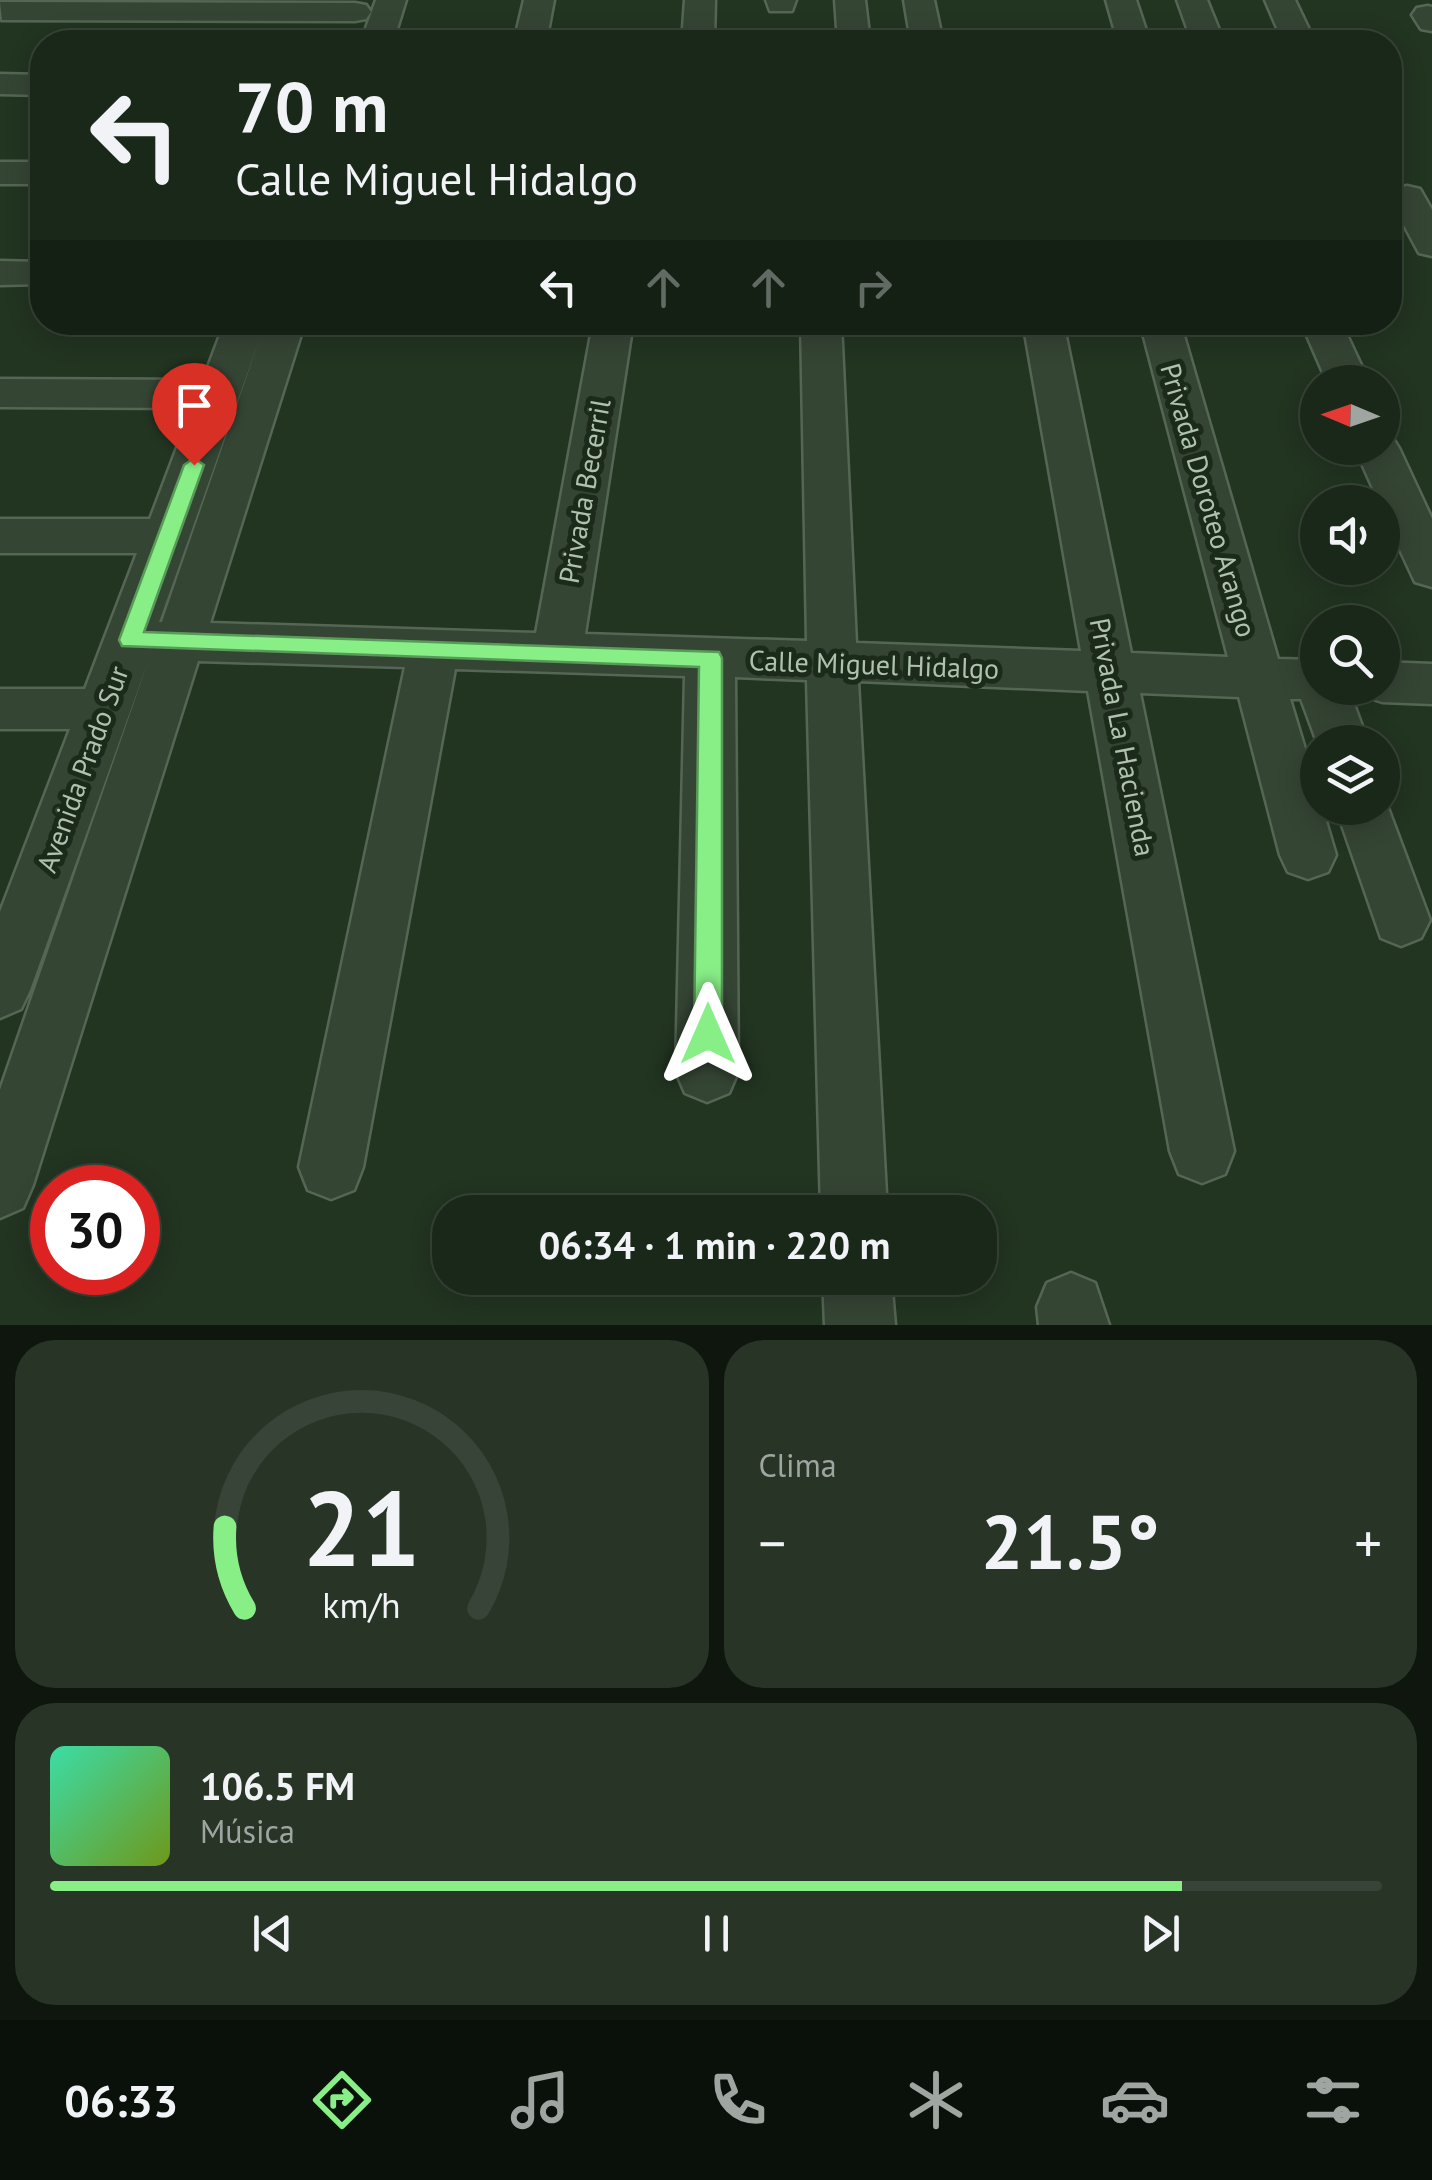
<!DOCTYPE html>
<html lang="es">
<head>
<meta charset="utf-8">
<style>
	:root { --surface:#1a2819; --page:#273426; --text:#f1f3f6; --muted:#9fa6a2; --line:#384438; --accent:#88ef87 }
	body { margin:0; font-family:"PT Sans",sans-serif; background:var(--page); color:var(--text); height:100vh; display:flex; flex-direction:column; font-size:38px; white-space:nowrap }
	* { box-sizing:border-box; margin:0 }
	p { font-size:32px; color:var(--muted) }
	.icon { flex:none; width:55px; height:55px; fill:none; stroke:currentColor; stroke-width:2; stroke-linecap:round; stroke-linejoin:round }
	.map { position:relative; height:1325px; overflow:hidden }
	.side { display:flex; flex-direction:column; gap:15px; padding:15px; background:#0e160e; flex:1 }
	.side>* { flex:none }
	.top-card { position:absolute; left:30px; top:30px; width:1372px; height:305px; border-radius:40px; box-shadow:0 5px 25px #0003,0 0 0 2px var(--line); background:#1a2819; color:var(--text); overflow:hidden }
	.needle { width:65px; rotate:272deg }
	.buttons { position:absolute; left:1300px; top:365px; display:grid; gap:20px }
	.buttons a { display:grid; place-items:center; width:100px; height:100px; border-radius:50%; background:var(--surface); box-shadow:0 5px 25px #0003,0 0 0 2px var(--line); font-size:50px }
	.speed { position:absolute; left:30px; top:1165px; display:flex; gap:20px; font-size:50px; font-weight:700; text-align:center }
	.speed>* { display:grid; place-content:center; width:130px; height:130px; border-radius:50%; background:var(--surface); box-shadow:0 5px 25px #0003,0 0 0 2px var(--line); line-height:1 }
	.speed .limit { border:15px solid #d22; background:#fff; color:#111 }
	.pin { position:absolute; display:grid; place-items:center; width:85px; height:85px; color:#fff; margin:-102px -42px; border-radius:50% 50% 50% 0; rotate:-45deg; box-shadow:0 0 10px #0007 }
	.pin .icon { rotate:45deg }
	.me { position:absolute; width:110px; margin:-55px; rotate:0deg; stroke-linejoin:round; filter:drop-shadow(0 0 8px #0008) }
	.turn { display:flex; align-items:center; gap:35px; height:210px; padding:0 40px; font-size:45px }
	.turn .icon { width:130px; height:130px; stroke-width:2.5 }
	.turn b { display:block; font-size:70px; line-height:85px }
	.lanes { display:flex; align-items:center; height:95px; padding:0 40px; background:#0003; justify-content:center; gap:50px; direction:ltr }
	.lanes .off { opacity:.35 }
	.big { font-size:75px; font-weight:700; line-height:1.1 }
	.side .card { flex:1; display:flex; flex-direction:column; justify-content:center; gap:15px; min-width:0; padding:0 35px; border-radius:40px; background:var(--page) }
	.side .dial { align-items:center; gap:0 }
	.dial svg { height:260px; overflow:visible; fill:none; stroke:var(--line); stroke-width:7; stroke-linecap:round; text-anchor:middle }
	.dial text { fill:var(--text); stroke:none }
	.song { display:flex; align-items:center; gap:30px }
	.cover { width:120px; height:120px; border-radius:15px; background:linear-gradient(135deg,hsl(160 70% 55%),hsl(80 70% 35%)) }
	.played { height:10px; border-radius:5px; background:linear-gradient(90deg,var(--accent) 85%,var(--line) 85%) }
	.keys { display:flex; justify-content:space-around; direction:ltr }
	.heat { display:flex; justify-content:space-between; align-items:center; font-size:55px; direction:ltr }
	.side .tiles { flex:1; display:grid; gap:15px; grid-template-columns:1fr 1fr }
	.card:last-child { grid-column:span 2 }
	.trip { position:absolute; left:432px; top:1195px; width:565px; height:100px; border-radius:40px; background:var(--surface); box-shadow:0 5px 25px #0003,0 0 0 2px var(--line); font-weight:700; line-height:100px; text-align:center }
	.tab-bar { display:flex; height:160px; justify-content:space-around; align-items:center; background:#0a100a; color:var(--muted) }
	.tab-bar .icon { width:70px; height:70px }
	.tab-bar .on { color:var(--accent) }
	.tab-bar b { font-size:45px; color:var(--text) }
	.map>svg:first-child { display:block }
</style>
</head>
<body>
<div class="map">
<svg width="1432" height="1325" viewBox="0 0 1432 1325">
	<rect width="100%" height="100%" fill="#223521"/>
	<g fill="none" stroke-linecap="round" stroke-linejoin="round">
		<g stroke="#565" stroke-width="5">
			<path id="minor" d="M376,0h30l-13,42h-32z
				M524,0h30l-8,42h-32z
				M685,0h30l-1,42h-32z
				M766,0h30l-4,11h-22z
				M835,0h30l5,42h-32z
				M904,0h30l9,42h-32z
				M1106,0h30l14,42h-32z
				M1177,0h30l17,42h-32z
				M1265,0h30l20,42h-32z
				M0,2l355,1 11,2 5,7 -5,7 -11,2 -353,-1z
				M1428,6l4,1v24l-11,-2 -9,-14 5,-7z
				M0,74l42,1v20l-42,-1z
				M0,162h42v22h-42z
				M1407,186l13,3 12,21v46l-13,-3 -29,-54 4,-10z
				M0,261l42,1v22l-42,1z
				M225,322h80l-95,301 326,10 56,-304 4,-7h32l4,7 -47,305 222,7 -6,-319h40l15,321 225,8 -58,-329h40l68,331 97,4 -88,-335h40l98,337 40,1v28h30l20,54 -50,3 -17,-46h-11l28,93v16h4l14,47 -8,17 -20,7 -20,-7 -8,-17 -41,-158 -99,-4 94,458 -9,23 -23,9 -23,-9 -9,-23 -82,-460 -230,-10 29,531h-66l-14,-532 -72,-3 3,395 -9,21 -22,9 -22,-9 -9,-21 9,-396 -230,-7 -92,498 -9,23 -23,9 -23,-9 -9,-23 106,-500 -207,-6 -165,524 -10,23 -23,10v-128l149,-431 -119,331 -9,19 -21,9v-106l70,-183h-70v-40h85l52,-136h-137v-34h150l42,-111 -192,-1v-28l203,1zM261,335l-99,287h-3z
				M1301,322h40l28,60h-42z
				M1382,435l10,2 7,11 33,71v68l-17,-5 -33,-71v-9h-3l-24,-54h27z
				M1382,662l50,2v40l-50,-2 -18,-6 -4,-8h22z
				M1382,792l48,128 -9,18 -20,8 -20,-8 -45,-130h46z
				M1071,1273l24,10 14,42h-70l-2,-18 10,-24z
				M823,1278h68l4,47h-70z"/>
		</g>
		<use href="#minor" fill="#354534" fill-rule="evenodd"/>
	</g>
	<path fill="#88ef87" stroke="#589b58" stroke-width="2.5" d="M194,458l10,7 -60,167 575,20 3,6v376l-4,10 -10,4 -10,-4 -4,-10 5,-367 -577,-21 -3,-6 65,-175z"/>
	<g text-anchor="middle" dominant-baseline="central" stroke-width="10" stroke-linejoin="round" paint-order="stroke">
		<g font-size="28" fill="#afc2af" stroke="#1b2a1a">
			<text transform="translate(584 491) rotate(-80)">Privada Becerril</text>
			<text transform="translate(1209 500) rotate(74)">Privada Doroteo Arango</text>
			<text transform="translate(874 664) rotate(2)">Calle Miguel Hidalgo</text>
			<text transform="translate(1123 737) rotate(79)">Privada La Hacienda</text>
			<text transform="translate(82 769) rotate(-70)">Avenida Prado Sur</text>
		</g>
	</g>
</svg>
<div class="buttons">
<a><svg class="needle" viewBox="-14 -14 28 28"><path d="M0-13l5 13h-10z" fill="#e53935"/><path d="M0 13l5-13h-10z" fill="#9fa6a2"/></svg></a>
<a><svg class="icon" aria-label="sound" viewBox="0 0 24 24"><path d="M4 9h4l5-4v14l-5-4H4zM17 9q2 3 0 6"/></svg></a>
<a><svg class="icon" aria-label="search" viewBox="0 0 24 24"><circle cx="10" cy="10" r="6"/><path d="M15 15l6 6"/></svg></a>
<a><svg class="icon" aria-label="layers" viewBox="0 0 24 24"><path d="M12 4l9 5-9 5-9-5zM3 14l9 5 9-5"/></svg></a>
</div>
<div class="speed"><div class="limit">30</div></div>
<div class="pin" style="left:194px;top:465px;background:#d93025"><svg class="icon" aria-label="arrive" viewBox="0 0 24 24"><path d="M6 21V4h12l-3 4 3 4H6"/></svg></div>
<svg class="me" style="left:708px;top:1034px" viewBox="-20 -20 40 40"><path d="M0-17L14 15 0 8-14 15z" fill="#88ef87" stroke="#fff" stroke-width="4"/></svg>
<div class="trip">06:34 · 1 min · 220 m</div>
<div class="top-card">
<div class="turn"><svg class="icon" aria-label="left" viewBox="0 0 24 24"><path d="M17 20v-9H6M10 6l-5 5 5 5"/></svg><div><b>70 m</b>Calle Miguel Hidalgo</div></div>
<div class="lanes"><svg class="icon" aria-label="left" viewBox="0 0 24 24"><path d="M17 20v-9H6M10 6l-5 5 5 5"/></svg><svg class="icon off" aria-label="ahead" viewBox="0 0 24 24"><path d="M12 20V5M6 11l6-6 6 6"/></svg><svg class="icon off" aria-label="ahead" viewBox="0 0 24 24"><path d="M12 20V5M6 11l6-6 6 6"/></svg><svg class="icon off" aria-label="right" viewBox="0 0 24 24"><path d="M7 20v-9h11M14 6l5 5-5 5"/></svg></div>
</div>
</div>
<section class="side">
<div class="tiles">
<div class="card dial"><svg viewBox="0 0 100 80">
<path d="M14 69A42 42 0 1 1 86 69"/>
<path d="M14 69A42 42 0 0 1 8 44" stroke="#88ef87"/>
<text x="50" y="56" font-size="32" font-weight="700">21</text>
<text x="50" y="72" font-size="11">km/h</text>
</svg></div>
<div class="card"><p>Clima</p>
<div class="heat"><a>−</a><b class="big">21.5°</b><a>+</a></div>
</div>
<div class="card">
<div class="song"><i class="cover"></i><div><b>106.5 FM</b><p>Música</p></div></div>
<div class="played"></div>
<div class="keys"><svg class="icon" aria-label="previous" viewBox="0 0 24 24"><path d="M18 5L8 12l10 7zM5 5v14"/></svg><svg class="icon" aria-label="pause" viewBox="0 0 24 24"><path d="M8 5v14M16 5v14"/></svg><svg class="icon" aria-label="next" viewBox="0 0 24 24"><path d="M6 5l10 7-10 7zM19 5v14"/></svg></div>
</div>
</div>
</section>
<nav class="tab-bar">
<b>06:33</b>
<svg class="icon on" aria-label="directions" viewBox="0 0 24 24"><path d="M12 3l9 9-9 9-9-9zM9 14v-3h6M13 9l2 2-2 2"/></svg>
<svg class="icon" aria-label="music" viewBox="0 0 24 24"><path d="M9 18V5l10-2v13"/><circle cx="6" cy="18" r="3"/><circle cx="16" cy="16" r="3"/></svg>
<svg class="icon" aria-label="phone" viewBox="0 0 24 24"><path d="M5 4h4l2 5-3 2q2 4 5 5l2-3 5 2v4C11 20 4 13 5 4z"/></svg>
<svg class="icon" aria-label="climate" viewBox="0 0 24 24"><path d="M12 3v18M4 7l16 10M4 17L20 7"/></svg>
<svg class="icon" aria-label="car" viewBox="0 0 24 24"><path d="M5 17H2v-5l4-1 3-4h7l3 4 3 1v5h-3M9 17h6M6 11h13"/><circle cx="7" cy="17" r="2"/><circle cx="17" cy="17" r="2"/></svg>
<svg class="icon" aria-label="filters" viewBox="0 0 24 24"><path d="M4 7h16M4 17h16"/><circle cx="9" cy="7" r="2"/><circle cx="15" cy="17" r="2"/></svg>
</nav>
</body>
</html>
